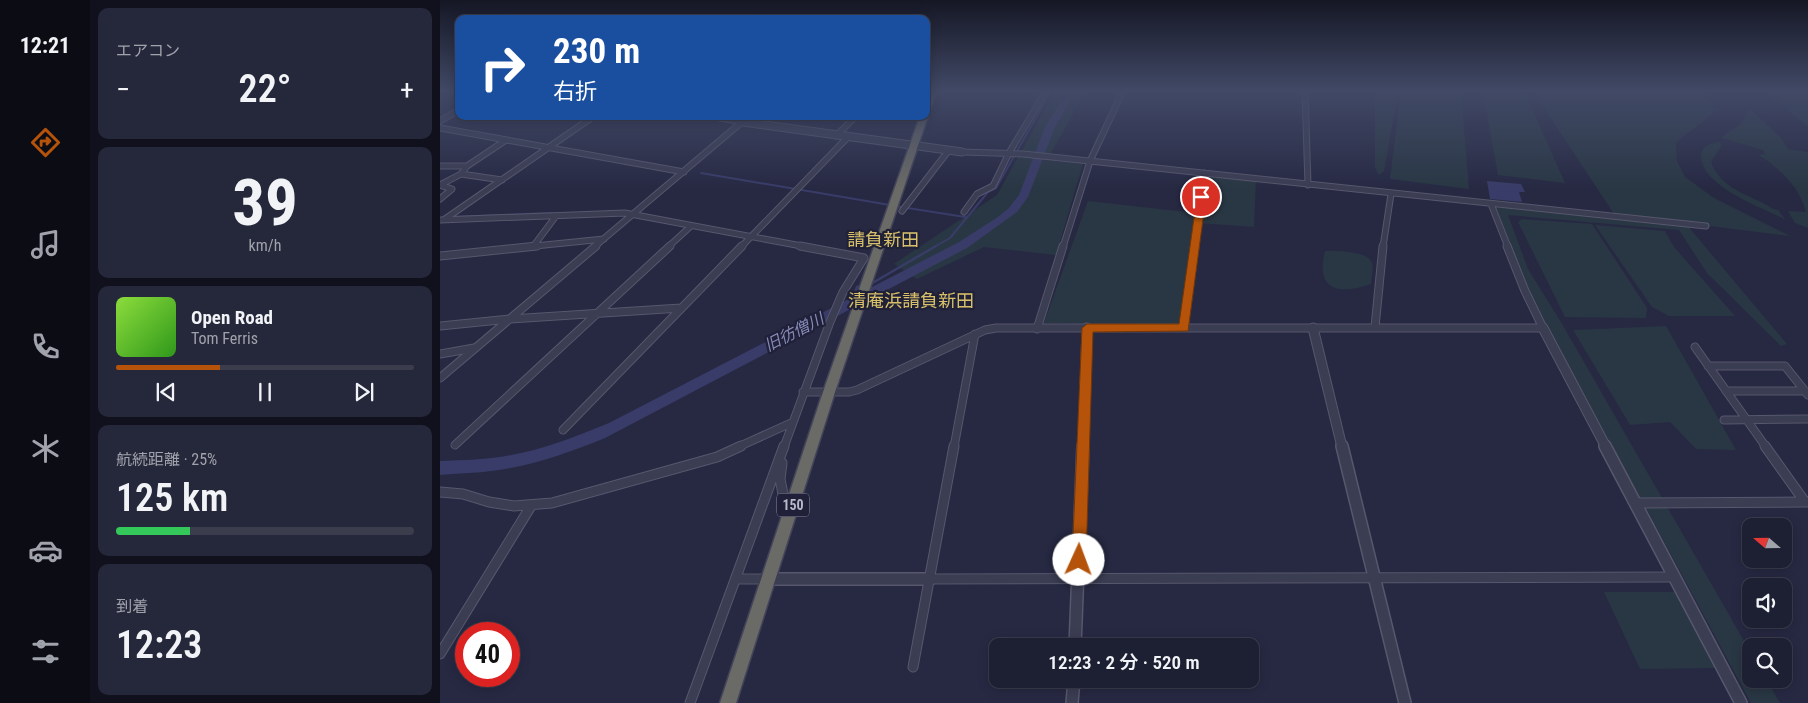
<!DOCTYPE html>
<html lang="ja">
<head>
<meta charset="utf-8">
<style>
	:root { --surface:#1d1f32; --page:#25273a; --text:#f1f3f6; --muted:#a0a2ac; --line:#3b3d4d; --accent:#b45309 }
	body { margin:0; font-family:"Roboto Condensed","Noto Sans JP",sans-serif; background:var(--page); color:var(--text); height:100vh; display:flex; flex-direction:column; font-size:19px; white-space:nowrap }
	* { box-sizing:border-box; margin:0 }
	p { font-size:16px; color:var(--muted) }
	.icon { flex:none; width:28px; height:28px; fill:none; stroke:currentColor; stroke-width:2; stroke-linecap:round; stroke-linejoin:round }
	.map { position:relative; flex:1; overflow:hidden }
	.side { display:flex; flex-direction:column; gap:8px; padding:8px; background:#10111c; width:350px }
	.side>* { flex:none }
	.banner { position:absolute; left:15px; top:15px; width:475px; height:105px; border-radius:10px; box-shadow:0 2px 12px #0003,0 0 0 1px var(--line); background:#1a4fa0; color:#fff; overflow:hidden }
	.needle { width:32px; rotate:290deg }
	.tools { position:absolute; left:1302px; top:518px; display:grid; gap:10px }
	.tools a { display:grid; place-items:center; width:50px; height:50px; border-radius:10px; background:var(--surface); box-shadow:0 2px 12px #0003,0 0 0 1px var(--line); font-size:25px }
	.speed { position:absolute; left:15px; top:622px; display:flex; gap:10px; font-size:25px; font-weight:700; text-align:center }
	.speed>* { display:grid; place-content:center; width:65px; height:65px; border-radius:50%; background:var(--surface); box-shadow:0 2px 12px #0003,0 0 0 1px var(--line); line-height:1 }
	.speed .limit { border:8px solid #d22; background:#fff; color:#111 }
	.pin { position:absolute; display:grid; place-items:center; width:42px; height:42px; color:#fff; margin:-21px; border:2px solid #fff; border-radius:50%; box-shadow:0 1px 5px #0007 }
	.me { position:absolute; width:55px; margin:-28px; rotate:2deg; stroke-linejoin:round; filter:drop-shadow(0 0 4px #0008) }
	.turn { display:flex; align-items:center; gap:18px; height:105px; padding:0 15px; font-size:22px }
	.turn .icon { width:65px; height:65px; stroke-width:2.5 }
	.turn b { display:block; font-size:35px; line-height:42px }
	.big { font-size:38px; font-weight:600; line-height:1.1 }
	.side .widget { flex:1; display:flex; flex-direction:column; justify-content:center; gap:8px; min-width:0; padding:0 18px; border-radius:10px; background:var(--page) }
	.side .dial { align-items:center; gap:0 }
	.dial b { font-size:65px; line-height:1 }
	.song { display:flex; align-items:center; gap:15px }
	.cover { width:60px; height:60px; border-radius:8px; background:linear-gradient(135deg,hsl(90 70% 55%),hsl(110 70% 35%)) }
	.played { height:5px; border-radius:2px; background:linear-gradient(90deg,var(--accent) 35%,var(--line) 35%) }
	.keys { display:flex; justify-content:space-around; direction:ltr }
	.heat { display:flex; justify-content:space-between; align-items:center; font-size:28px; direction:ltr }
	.charge { height:8px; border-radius:4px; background:linear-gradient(90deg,#34c759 25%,var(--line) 0) }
	.trip { position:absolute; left:549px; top:638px; width:270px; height:50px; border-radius:10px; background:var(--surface); box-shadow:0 2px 12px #0003,0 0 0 1px var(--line); font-weight:600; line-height:50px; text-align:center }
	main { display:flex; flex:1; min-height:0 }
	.tab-bar { display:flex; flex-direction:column; width:90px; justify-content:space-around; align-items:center; background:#0c0c14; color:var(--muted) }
	.tab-bar .icon { width:35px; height:35px }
	.tab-bar .selected { color:var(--accent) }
	.tab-bar b { font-size:22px; color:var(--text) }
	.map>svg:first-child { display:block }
</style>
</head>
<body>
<main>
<nav class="tab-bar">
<b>12:21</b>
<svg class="icon selected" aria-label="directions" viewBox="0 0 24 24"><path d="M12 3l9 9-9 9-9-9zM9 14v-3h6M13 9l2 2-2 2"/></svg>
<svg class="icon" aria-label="music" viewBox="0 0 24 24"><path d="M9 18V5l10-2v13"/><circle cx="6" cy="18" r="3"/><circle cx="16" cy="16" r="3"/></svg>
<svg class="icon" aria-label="phone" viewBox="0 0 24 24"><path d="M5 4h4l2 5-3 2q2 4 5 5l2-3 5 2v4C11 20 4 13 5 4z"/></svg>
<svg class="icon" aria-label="climate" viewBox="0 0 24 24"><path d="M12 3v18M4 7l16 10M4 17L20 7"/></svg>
<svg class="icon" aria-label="car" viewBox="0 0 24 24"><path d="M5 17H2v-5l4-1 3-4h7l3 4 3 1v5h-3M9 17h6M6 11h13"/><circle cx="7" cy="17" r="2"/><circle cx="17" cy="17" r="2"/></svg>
<svg class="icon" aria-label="filters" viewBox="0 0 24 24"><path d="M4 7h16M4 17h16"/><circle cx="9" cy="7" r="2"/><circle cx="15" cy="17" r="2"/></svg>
</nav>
<section class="side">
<div class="widget"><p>エアコン</p>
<div class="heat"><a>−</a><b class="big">22°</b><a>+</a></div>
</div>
<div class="widget dial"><b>39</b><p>km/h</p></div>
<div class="widget">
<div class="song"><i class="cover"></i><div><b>Open Road</b><p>Tom Ferris</p></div></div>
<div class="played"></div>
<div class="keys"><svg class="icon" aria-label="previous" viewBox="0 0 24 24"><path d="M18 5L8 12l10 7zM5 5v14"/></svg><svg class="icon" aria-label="pause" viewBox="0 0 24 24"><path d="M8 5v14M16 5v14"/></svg><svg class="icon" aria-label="next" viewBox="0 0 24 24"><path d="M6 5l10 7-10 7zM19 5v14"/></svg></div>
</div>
<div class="widget"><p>航続距離 · 25%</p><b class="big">125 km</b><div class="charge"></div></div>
<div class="widget"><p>到着</p><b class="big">12:23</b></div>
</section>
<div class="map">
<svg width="1368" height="703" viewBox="0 0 1368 703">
	<rect width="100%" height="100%" fill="#272943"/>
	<path fill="#293744" d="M615,91h31l-39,69 36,4 -27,91 -72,-8 -67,32 -23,-15 103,-69z
		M935,91h23l-14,80 -5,4 -4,-7z
		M961,91h60l8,98 -79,-10z
		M1093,91h170l14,18c-13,13 -28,22 -41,34l1,18 8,16 29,21 76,38 -113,-14 10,3 100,119 -6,2 -74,-73 -28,-43 -171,-15 20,54 33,53 190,331v26h15l14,24h-29l-106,-197 -108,-190 -41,-109 118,7z
		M1326,91h42v36z
		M1043,93l43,2 39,88 -67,-8z
		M1307,110h4l29,27 8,12 20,3v76l-13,-5 -7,-12 18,1c-7,-26 -25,-42 -47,-57l6,-1 -2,-4 -41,-12c8,-12 20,-6 25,-28z
		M1279,142l3,3 -11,17c8,22 30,31 50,40 7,3 9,7 17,8l7,9c-23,-11 -81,-32 -84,-61 -1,-12 9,-14 18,-16z
		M764,173l52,6 -2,48 -56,-4z
		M648,201l107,12 -16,111 -135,-1z
		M1082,219l70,5 55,84 -1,10 -81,-1 -47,-95z
		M1155,225l70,6 9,16 61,69h-66l-17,-9z
		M885,251c11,0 42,-1 47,12 2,5 -1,15 -1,21 -32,11 -56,7 -46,-33z
		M1226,326l70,124 -40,-1 -26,-27 -40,3 -57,-95z
		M1164,592h71l41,76 -76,1z"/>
	<path fill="#393c68" d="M1047,181l34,3 4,8h-6l3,10 -32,-3z"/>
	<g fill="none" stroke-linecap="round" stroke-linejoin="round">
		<path stroke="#393c68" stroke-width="2" d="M261,173l189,32
			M455,206l70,11
			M11,217l101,-4
			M494,247l16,-9 38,-46 8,-4 55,-97
			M625,247l28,-86"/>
		<path stroke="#393c68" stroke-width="2.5" d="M625,248l1,-2
			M429,285l67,-39
			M410,305l7,-18 4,-1"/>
		<path fill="#393c68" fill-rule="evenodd" d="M627,91h9l-21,36 -27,70 -11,15 -50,36 -362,190c-32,13 -65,25 -100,31 -21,4 -43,4 -65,6v-14c22,-1 44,-1 66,-5 36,-6 69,-19 103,-33l350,-181 39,-25 11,-9 10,-13 26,-68z"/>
		<g stroke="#57576d" stroke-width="7">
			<path id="minor-far2" d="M865,91l3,94
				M268,116l35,6
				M0,121l19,-11
				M0,128l244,44
				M396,136l20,-20
				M522,152l61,2 683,72
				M0,166h27
				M62,180l-41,-6 6,-8 39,-26
				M0,185l12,4 -12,10
				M0,185l21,-11
				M1051,204l17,43
				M462,211l47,-61
				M524,212l13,-18 16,-8 16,-33 37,-62
				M5,219l149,-103
				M0,220l185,-7 182,34
				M95,244l21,-28
				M85,247l79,-8
				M154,247l155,-131
				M228,247l23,-21
				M301,247l106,-109
				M623,247l27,-86 33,-70
				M754,247l10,-74
				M943,247l8,-53"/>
		</g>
		<g stroke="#57576d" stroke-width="9">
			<path id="minor-far1" d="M0,256l97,-10
				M0,326l70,-7 171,-11
				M935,327l8,-81
				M744,328l11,-82
				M597,329l26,-83
				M1255,347l71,100
				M0,354l34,-6
				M1268,366h77l23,29
				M0,378l156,-132
				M1286,391h79
				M363,392h46l8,-2 128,-60 11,-2h547l-18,-37 -18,-45
				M1284,420l84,-1
				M123,430l179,-184
				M15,445l215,-199
				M298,447l53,-24
				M344,447l46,-125 13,-30 21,-34 -64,-12
				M514,447l21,-113"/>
		</g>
		<g stroke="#57576d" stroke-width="11">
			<path id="minor" d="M1325,446l40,56
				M342,463l-2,16 7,35
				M0,492l23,2 26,8 25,4 38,-3 165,-46 24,-11
				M1196,503l172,-1
				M296,579h33
				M490,579l745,-2
				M0,654l91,-148
				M473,667l41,-221
				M250,703l94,-257"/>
		</g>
		<g stroke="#57576d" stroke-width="9">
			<path id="tertiary-far2" d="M303,122l219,30"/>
		</g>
		<g stroke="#57576d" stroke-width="11">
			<path id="tertiary-far1" d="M873,328l29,119
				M1103,328l63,119
				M643,447l4,-119"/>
		</g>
		<g stroke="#57576d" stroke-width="14">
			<path id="tertiary" d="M902,446l63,257
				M1165,446l136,257
				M329,579h161
				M635,646l8,-200
				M632,703l2,-24"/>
		</g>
		<g stroke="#43445a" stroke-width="3">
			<path id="trunk" d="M489,91h8l-7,19 -4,2v-13z
				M487,114l1,2 -93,276 -99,311h-16l103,-311 97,-276h6z"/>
		</g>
		<use href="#minor-far2" stroke="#3b3d53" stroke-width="5"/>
		<use href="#minor-far1" stroke="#3b3d53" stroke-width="7"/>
		<use href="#minor" stroke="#3b3d53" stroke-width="9"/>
		<use href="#tertiary-far2" stroke="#3b3d53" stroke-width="7"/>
		<use href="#tertiary-far1" stroke="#3b3d53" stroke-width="9"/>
		<use href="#tertiary" stroke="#3b3d53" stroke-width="11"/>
		<use href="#trunk" fill="#6a6a66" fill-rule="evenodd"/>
	</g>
	<linearGradient id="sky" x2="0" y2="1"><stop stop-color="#151725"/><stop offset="0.48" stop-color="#414966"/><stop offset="1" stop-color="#414966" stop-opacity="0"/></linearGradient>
	<rect width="1368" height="189" fill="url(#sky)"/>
	<path fill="#b45309" stroke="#753606" d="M761,194l5,3 -18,134 -95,1 -7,228 -2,5 -5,1 -5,-1 -2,-5 10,-232 5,-4h92l18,-127z"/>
	<g text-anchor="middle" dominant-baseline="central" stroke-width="4.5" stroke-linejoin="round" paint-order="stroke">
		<rect fill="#202138" stroke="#8b8ba0" stroke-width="1" x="337" y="493.5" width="32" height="23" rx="4"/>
		<g font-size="14" font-weight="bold" fill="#b9b9cc">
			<text x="353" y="505">150</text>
		</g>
		<g font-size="16" font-style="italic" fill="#878bb8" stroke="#202138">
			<text transform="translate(354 332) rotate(-27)">旧彷僧川</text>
		</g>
		<g font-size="18" fill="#d7c069" stroke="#202138">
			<text x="443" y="239">請負新田</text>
			<text x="471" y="300">清庵浜請負新田</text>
		</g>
	</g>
</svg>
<div class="tools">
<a><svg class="needle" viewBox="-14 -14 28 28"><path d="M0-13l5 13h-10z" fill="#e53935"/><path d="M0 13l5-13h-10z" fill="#a0a2ac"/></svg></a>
<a><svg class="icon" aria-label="sound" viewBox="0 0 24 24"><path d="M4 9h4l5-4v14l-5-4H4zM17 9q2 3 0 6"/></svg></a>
<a><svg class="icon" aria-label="search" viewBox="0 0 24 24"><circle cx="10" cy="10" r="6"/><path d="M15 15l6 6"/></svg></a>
</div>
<div class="speed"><div class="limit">40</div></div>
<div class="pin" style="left:761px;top:197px;background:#d93025"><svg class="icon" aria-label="arrive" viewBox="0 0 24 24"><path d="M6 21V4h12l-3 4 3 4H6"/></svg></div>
<svg class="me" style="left:639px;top:560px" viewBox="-20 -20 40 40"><circle r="19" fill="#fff"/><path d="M0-13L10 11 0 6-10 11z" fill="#b45309"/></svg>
<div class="trip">12:23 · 2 分 · 520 m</div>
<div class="banner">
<div class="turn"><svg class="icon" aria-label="right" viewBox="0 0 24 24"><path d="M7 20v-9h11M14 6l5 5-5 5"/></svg><div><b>230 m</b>右折</div></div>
</div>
</div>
</main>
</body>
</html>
